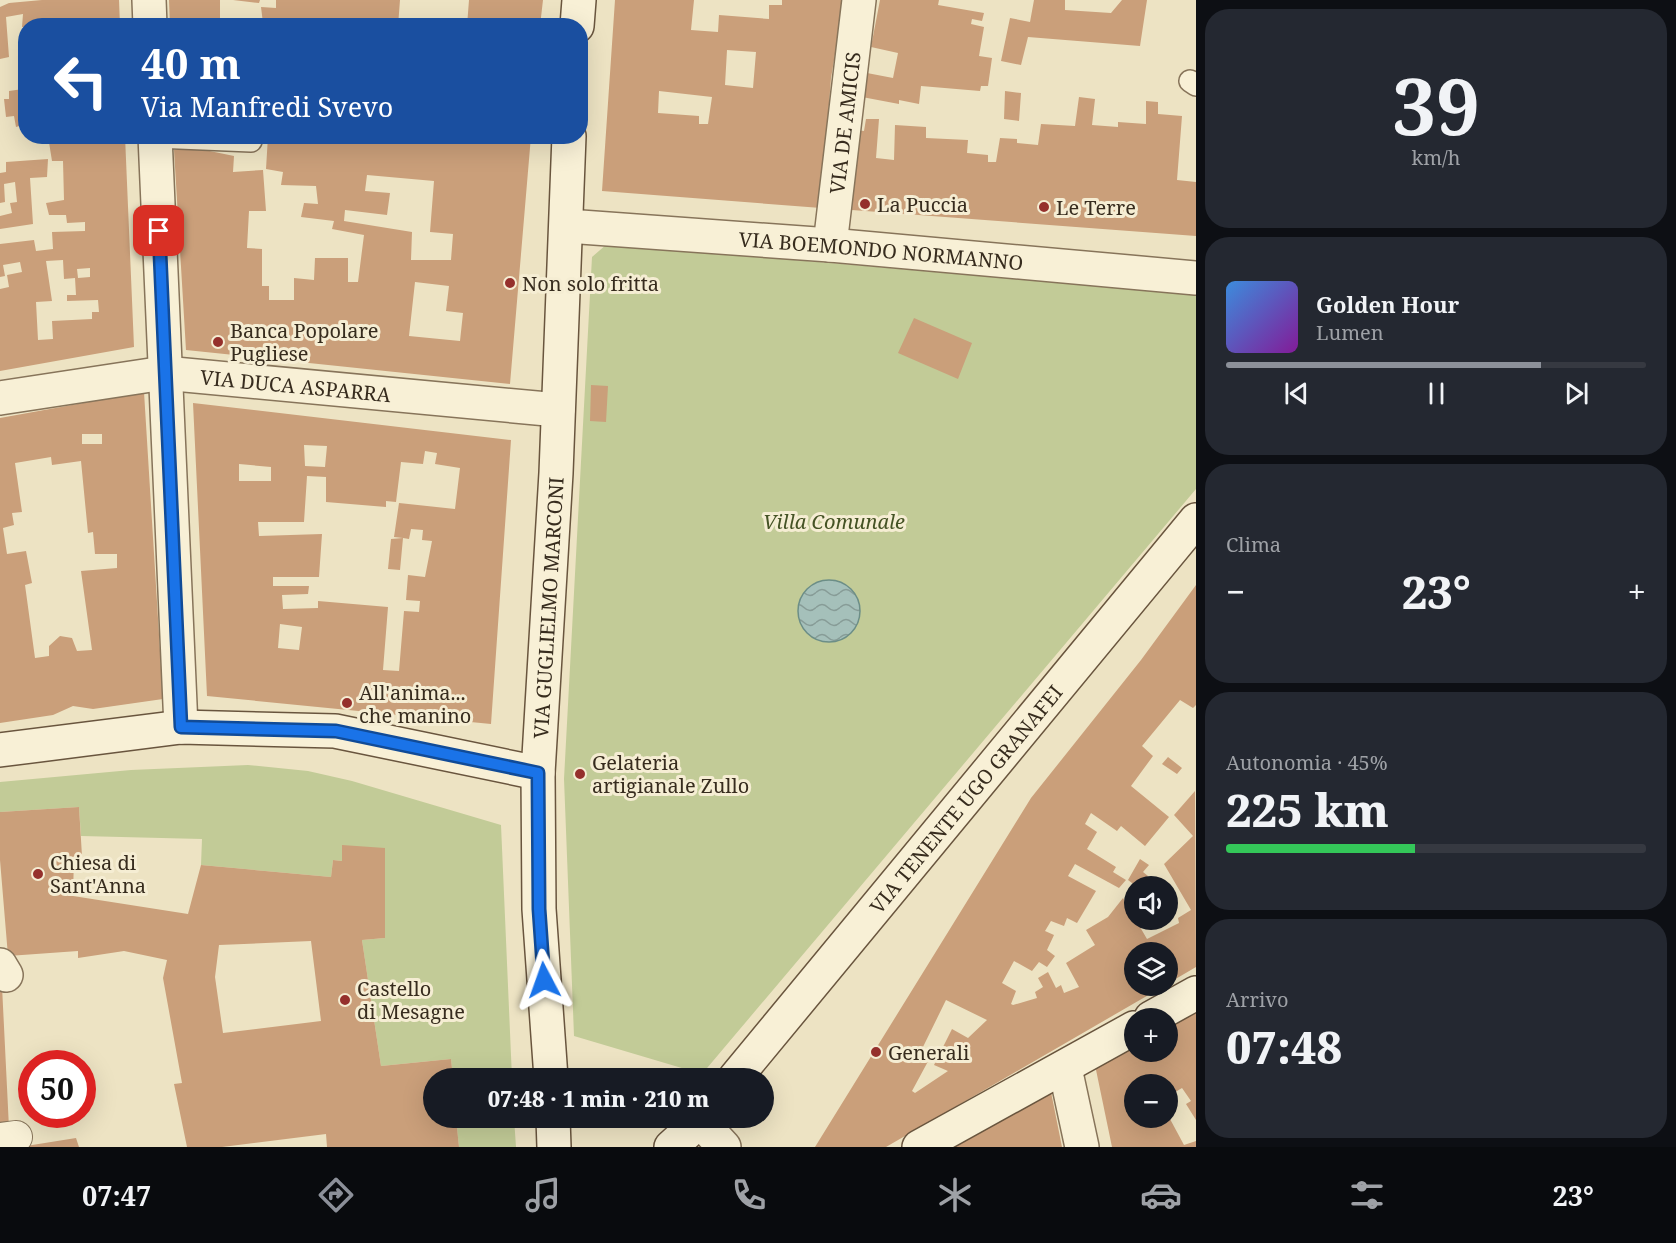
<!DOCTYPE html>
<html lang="it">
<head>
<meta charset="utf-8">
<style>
	:root { --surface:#171b24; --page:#242831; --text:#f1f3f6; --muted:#9ea1a6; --line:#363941; --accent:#8c9099 }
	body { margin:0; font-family:"Noto Serif",serif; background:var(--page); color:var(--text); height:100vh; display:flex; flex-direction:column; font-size:22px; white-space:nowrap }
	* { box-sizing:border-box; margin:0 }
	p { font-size:20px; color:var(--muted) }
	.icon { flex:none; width:33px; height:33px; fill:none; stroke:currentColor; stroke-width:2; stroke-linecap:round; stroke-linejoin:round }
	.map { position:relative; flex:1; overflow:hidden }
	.sheet { display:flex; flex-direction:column; gap:9px; padding:9px; background:#0d0f14; width:480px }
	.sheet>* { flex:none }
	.banner { position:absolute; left:18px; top:18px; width:570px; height:126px; border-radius:24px; box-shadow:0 6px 24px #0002; background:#1a4fa0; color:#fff; overflow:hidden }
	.tools { position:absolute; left:1124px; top:876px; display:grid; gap:12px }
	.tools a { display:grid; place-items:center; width:54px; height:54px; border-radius:50%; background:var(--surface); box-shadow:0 6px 24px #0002; font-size:30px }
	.speed { position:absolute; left:18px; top:1050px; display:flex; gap:12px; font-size:30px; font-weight:700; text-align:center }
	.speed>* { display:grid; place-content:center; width:78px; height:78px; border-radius:50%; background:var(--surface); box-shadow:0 6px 24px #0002; line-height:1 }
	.speed .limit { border:9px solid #d22; background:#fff; color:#111 }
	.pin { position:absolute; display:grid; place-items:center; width:51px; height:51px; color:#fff; margin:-26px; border-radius:12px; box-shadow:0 3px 9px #0006 }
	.me { position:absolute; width:66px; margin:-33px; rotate:356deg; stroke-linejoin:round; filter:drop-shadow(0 0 4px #0008) }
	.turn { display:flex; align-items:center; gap:21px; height:126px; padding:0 24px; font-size:27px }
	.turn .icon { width:78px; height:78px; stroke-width:2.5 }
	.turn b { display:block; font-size:42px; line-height:51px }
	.big { font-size:45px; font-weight:800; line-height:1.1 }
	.sheet .card { flex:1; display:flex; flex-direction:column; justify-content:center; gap:9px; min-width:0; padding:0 21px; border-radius:24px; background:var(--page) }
	.sheet .dial { align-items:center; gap:0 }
	.dial b { font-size:78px; line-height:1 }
	.song { display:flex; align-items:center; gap:18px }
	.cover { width:72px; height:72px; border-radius:9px; background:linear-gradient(135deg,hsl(210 70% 55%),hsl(290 70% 35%)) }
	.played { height:6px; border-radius:3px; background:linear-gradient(90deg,var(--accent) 75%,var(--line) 75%) }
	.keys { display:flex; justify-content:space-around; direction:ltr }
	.heat { display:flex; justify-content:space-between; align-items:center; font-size:33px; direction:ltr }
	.charge { height:9px; border-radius:4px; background:linear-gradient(90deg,#34c759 45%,var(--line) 0) }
	.trip { position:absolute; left:423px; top:1068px; width:351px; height:60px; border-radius:30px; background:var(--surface); box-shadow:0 6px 24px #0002; font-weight:800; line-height:60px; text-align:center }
	.menu { display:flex; height:96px; justify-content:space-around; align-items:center; background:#090b0e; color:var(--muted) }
	.menu .icon { width:42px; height:42px }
	.menu .selected { color:var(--accent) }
	.menu b { font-size:27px; color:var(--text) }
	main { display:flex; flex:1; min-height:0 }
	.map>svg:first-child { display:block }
</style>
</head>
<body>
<main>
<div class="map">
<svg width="1196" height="1147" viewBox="0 0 1196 1147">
	<defs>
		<pattern id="water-waves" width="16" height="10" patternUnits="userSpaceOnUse" patternTransform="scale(1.5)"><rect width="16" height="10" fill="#a5c0ba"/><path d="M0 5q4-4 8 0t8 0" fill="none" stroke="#879c97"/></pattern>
	</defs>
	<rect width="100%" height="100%" fill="#ede3c3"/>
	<path fill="#c2cb97" d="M607,244l589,50v195l-494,585 -128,-38 -10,-257 28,-522z
		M248,765l60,6 44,10 149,44 11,253h-59l-2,-19 -70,7 -19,-126 23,-2v-90l-43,13 -9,-1 -2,17 -130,-12 1,-26 -121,-3 -2,-29 -79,5v-30l131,-12z
		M456,1118h58l2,29h-57z"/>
	<path fill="url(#water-waves)" stroke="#6c8e87" stroke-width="1.5" d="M798 611a31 31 0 1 1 62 0a31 31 0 1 1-62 0Z"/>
	<path fill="#ca9f7a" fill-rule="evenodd" d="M42,0h77l1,26 -98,1 1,-13 -17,3 3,40 -9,2v-52l9,-4z
		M169,0h51v20l43,3 -2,-16 15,1v-8h124l-2,26h-228z
		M233,0h27l-1,3z
		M469,0h74l-3,26h-73z
		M615,0h79l-3,30 27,2 1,-17 50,4v-14h13v-5h62l-13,78 -10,130 -219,-17zM727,50l29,2 -3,36 -28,-3zM659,91l53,6 -4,27h-9v-8l-41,-3z
		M880,0h59l-1,5 46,8 -2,8 -10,-2 -1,5 13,3 -5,29 13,2 -4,28h-7l-1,5 -59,-5 -2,18 -20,-4v4l-37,-7 5,-24 26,5 5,-25 -27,-6z
		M1034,0h31v10l46,3 11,-13h25l-7,46 -112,-9 -7,28 -20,-4 9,-43 20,4z
		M26,64v19l-3,1 -2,-19z
		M23,89l3,35 -10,3 -2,-11 -8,1 -2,-18h5v-8z
		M1005,91l16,2 -2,28 -15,-2z
		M1079,97l16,2 -3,26 26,2v-5l28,2v-23l12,1v12l24,2 -5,64 19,2v54l-344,-26 4,-80 8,1 2,-12h13l-3,39 18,2 1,-35 31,2v11l42,2 -1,13 21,2v7h8l4,-24 17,1v4l21,2 3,-21 34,2z
		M48,136h77l9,211 -134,24v-82l9,-2 -2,-12 15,-3 -2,-10 -17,3 2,11 -5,1v-33l34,-4 2,11 17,-2 -1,-17 33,-1v-9l-18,1 -1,-8h-17l-3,-12 18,-3 -1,-39h-11zM63,260l1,19 11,-1 1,17h-9v6l31,-1 1,12h-7v7l-40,2 1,18 -15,1 -2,-38 16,-1 -6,-40zM90,268v9l-12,1 -1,-9z
		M268,136h263l-21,248 -324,-34 -12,-200 26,-1 34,7 -1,16 30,-2 3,41h-17l-2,37 15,1v37h7v14h25v-22l20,2 1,-22h33v24h10l6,-47 -32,-6 2,-8 -33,-4 3,-14 14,1 -2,-18 -35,-1 2,-13 -17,-3zM367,175l67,6 -4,51 23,2 -2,26h-40l1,-28 -68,-11 1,-11 42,5 3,-22 -25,-2zM415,282l34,4 -3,25 17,2 -3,28 -51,-5z
		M48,159l-1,18 -17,1 3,46 -33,5v-13l12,-3 -2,-10 7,-1 -2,-20 -11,2 1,18 -5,1v-30l6,-1v-10z
		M914,318l58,25 -14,36 -60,-26z
		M591,385l17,1 -2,36 -16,-1z
		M144,392l19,307 -70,10 -20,-3 -20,9 -53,8v-305zM82,434h20v10h-20zM51,457l1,8 29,-4 7,72 5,-1 2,22h22v14l-36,3 11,79 -15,1 -5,-13 -12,-2 -11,10v10l-14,2 -10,-73 7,-2 -6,-32 -19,3 -4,-26 11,-3 -2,-12 10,-1 -7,-49z
		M193,403l318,37 -20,284 -284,-28zM304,445l23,1 -2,21 -20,-1zM425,451l12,2 -2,11 25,4 -5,41 -56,-6 -5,34 9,1 -12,1 -3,30 12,1 3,-32 6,1 2,-10 12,1 -1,10 10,1 -7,36 -17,-2 -2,25 14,1 -1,11 -15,-1 -5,60 -16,-1 5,-63 -70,-6v7l-35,1 -1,-14 26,-1 1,-8h-36v-9h46l3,-43 -63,2 -1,-14h46l3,-46 19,1v25l60,5v-6l10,1 5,-40 22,2zM239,464l32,3v14h-32zM280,624l22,3 -3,23 -21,-2z
		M1196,585v120l-3,3 -13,-8 -38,46 11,10 -22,30 38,31 -24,29 -24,-20 -4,5 -26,-18 -6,11 12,8 -10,17 29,18 -3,5 13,8 -7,8 -44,-24 -7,12 28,15 -19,32 -10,-5 -3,8 -13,-5 -6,10 9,4 -7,15 8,6 -8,11 -8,-5 -7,9 -18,-10 -12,22 14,8 -5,13 2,1 24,-7 -2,-6 8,-5 -5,-9 10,-6 8,16 5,-3 3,8 15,-6 -13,-24 29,-18 -9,-15 22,-13 15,-19 24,41 32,-16 -1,-5 13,-8 -27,-46 29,-28 -19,-21 21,-24 1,176 -29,17v-32h-33v34h30l-278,161h-71l216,-349 110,-138zM946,1000l41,20 -19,18 -16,-9 -18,36 14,6 -33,22 -3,-2 20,-37 -10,-5z
		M1168,757l14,11 -5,6 -15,-10z
		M79,807l3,49h-8l-1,40 115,18 13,-49 130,12 2,-17 9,1v-16l43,3v90l-23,2 19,126 70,-7 2,19h-19v40h22l3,29h-132l-1,-13 -104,13h-35l-13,-63 8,-1 -19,-105 4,-18 -43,-9 -46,7v-7l-70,5 -8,-96v-48zM311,941l10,80 -98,12 -8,-56 4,-32z
		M1140,859l9,6 -6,7 5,4 -9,10h-3l-8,-6z
		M0,986h2l7,142 -9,1z
		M1196,1008v112l-10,-16 5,-3 -9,-13 -15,9v-13h-33v34h33v-11l5,10 -2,2 14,26 12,-4v6h-84l-17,-82 39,-22v9h33v-27z
		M1050,1087l12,60h-115z
		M76,1138l3,9h-53v-1z"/>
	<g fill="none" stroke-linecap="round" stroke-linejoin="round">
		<g stroke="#87745a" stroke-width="24">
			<path id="service" d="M1190,81l6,4
				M155,137l96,4"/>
		</g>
		<g stroke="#87745a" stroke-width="34">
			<path id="pedestrian" d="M0,1139l16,-2"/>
		</g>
		<g stroke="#87745a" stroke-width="36">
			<g id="minor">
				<path d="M149,0l1,26"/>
				<path d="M155,136l26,591"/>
				<path id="s1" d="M567,226l263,19 366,33"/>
				<path id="s2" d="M830,245l29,-245"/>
				<path id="s3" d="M0,398l164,-25 394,37"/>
				<path d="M0,965l6,10"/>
				<path d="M1065,1068l17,79"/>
				<path d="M693,1118l7,3 24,26"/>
			</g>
		</g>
		<g stroke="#69553e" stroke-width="36">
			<g id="secondary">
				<path d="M577,26l2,-26"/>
				<path d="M0,750l181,-23 154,4 203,42"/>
				<path d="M1151,1018l45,-25"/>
				<path id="s4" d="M551,1078l-12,-169 -1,-136 18,-300 13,-337"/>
				<path id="s5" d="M735,1078l461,-558"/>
				<path d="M553,1118l1,29"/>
				<path d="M671,1147l32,-29"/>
				<path d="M919,1147l215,-119"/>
			</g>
		</g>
		<use href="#service" stroke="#f8f0d6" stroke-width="21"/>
		<use href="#pedestrian" stroke="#f8f0d6" stroke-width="32"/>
		<use href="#minor" stroke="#f8f0d6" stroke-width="33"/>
		<use href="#secondary" stroke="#f8f0d6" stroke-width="33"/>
	</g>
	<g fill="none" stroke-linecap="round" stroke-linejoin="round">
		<g stroke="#114b97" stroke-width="15">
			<path id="route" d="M159,231l22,496 155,4 202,42 1,136 5,71"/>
		</g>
		<use href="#route" stroke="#1a73e8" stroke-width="10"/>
	</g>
	<g fill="#95302c" stroke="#f5edd3" stroke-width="2">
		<circle cx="865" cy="204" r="6"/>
		<circle cx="1044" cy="207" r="6"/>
		<circle cx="510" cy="283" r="6"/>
		<circle cx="218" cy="342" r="6"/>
		<circle cx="347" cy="703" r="6"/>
		<circle cx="580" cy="774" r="6"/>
		<circle cx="38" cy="874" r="6"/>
		<circle cx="345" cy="1000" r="6"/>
		<circle cx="876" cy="1052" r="6"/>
	</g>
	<g text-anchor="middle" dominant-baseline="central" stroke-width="6" stroke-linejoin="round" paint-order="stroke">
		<g font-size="20" fill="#372c1e" stroke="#f5edd3">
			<text stroke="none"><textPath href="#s2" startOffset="123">VIA DE AMICIS</textPath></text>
			<text stroke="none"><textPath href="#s1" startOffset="315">VIA BOEMONDO NORMANNO</textPath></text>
			<text stroke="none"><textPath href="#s3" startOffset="298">VIA DUCA ASPARRA</textPath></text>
			<text stroke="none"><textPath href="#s4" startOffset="471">VIA GUGLIELMO MARCONI</textPath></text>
			<text stroke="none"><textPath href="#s5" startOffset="362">VIA TENENTE UGO GRANAFEI</textPath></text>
		</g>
		<g font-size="20" fill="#372c1e" stroke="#f5edd3" text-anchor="start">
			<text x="877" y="204">La Puccia</text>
			<text x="1056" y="207">Le Terre</text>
			<text x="522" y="283">Non solo fritta</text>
			<text x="230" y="330">Banca Popolare<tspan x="230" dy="23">Pugliese</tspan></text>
			<text x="359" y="692">All'anima...<tspan x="359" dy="23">che manino</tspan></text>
			<text x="592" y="762">Gelateria<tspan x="592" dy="23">artigianale Zullo</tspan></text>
			<text x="50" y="862">Chiesa di<tspan x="50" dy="23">Sant'Anna</tspan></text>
			<text x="357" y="988">Castello<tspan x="357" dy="23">di Mesagne</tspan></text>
			<text x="888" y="1052">Generali</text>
		</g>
		<g font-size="20" font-style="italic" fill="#455325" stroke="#f5edd3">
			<text x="834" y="521">Villa Comunale</text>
		</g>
	</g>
</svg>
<div class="tools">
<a><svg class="icon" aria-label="sound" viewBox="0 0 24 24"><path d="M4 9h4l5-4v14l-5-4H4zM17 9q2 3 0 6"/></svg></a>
<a><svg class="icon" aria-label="layers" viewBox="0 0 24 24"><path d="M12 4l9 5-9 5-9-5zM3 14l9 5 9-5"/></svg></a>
<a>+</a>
<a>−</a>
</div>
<div class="speed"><div class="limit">50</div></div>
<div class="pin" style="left:159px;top:231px;background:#d93025"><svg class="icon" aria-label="arrive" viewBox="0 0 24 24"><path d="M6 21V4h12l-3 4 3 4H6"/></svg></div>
<svg class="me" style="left:544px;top:980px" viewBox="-20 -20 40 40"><path d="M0-17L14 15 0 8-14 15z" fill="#1a73e8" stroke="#fff" stroke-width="4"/></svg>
<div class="trip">07:48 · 1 min · 210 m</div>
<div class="banner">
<div class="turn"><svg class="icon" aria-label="left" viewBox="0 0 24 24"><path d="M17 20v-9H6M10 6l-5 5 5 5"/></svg><div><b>40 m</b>Via Manfredi Svevo</div></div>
</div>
</div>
<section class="sheet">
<div class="card dial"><b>39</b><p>km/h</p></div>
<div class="card">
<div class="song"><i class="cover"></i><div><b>Golden Hour</b><p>Lumen</p></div></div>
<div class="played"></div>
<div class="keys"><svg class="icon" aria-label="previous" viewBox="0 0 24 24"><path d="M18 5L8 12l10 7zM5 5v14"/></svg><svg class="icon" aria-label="pause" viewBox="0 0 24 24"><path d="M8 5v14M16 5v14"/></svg><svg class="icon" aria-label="next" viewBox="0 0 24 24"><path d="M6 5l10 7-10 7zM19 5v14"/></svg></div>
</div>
<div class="card"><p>Clima</p>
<div class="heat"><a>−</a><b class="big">23°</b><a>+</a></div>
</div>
<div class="card"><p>Autonomia · 45%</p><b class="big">225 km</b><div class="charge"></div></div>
<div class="card"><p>Arrivo</p><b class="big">07:48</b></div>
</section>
</main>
<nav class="menu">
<b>07:47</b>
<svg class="icon selected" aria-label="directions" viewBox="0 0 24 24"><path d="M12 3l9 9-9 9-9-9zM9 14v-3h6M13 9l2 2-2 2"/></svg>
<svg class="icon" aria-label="music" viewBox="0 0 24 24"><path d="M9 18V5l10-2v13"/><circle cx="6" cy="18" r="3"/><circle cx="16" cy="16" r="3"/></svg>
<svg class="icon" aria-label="phone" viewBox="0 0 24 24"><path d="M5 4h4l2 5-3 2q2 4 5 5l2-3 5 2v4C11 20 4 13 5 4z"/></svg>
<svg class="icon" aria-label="climate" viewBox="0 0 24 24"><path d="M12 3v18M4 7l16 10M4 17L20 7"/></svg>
<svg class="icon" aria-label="car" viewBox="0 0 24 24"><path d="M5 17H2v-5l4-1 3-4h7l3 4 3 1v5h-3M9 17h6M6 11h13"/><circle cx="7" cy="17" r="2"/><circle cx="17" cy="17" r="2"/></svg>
<svg class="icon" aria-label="filters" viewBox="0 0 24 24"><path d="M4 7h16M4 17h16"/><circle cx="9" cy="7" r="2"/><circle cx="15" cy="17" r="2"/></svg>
<b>23°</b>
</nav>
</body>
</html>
